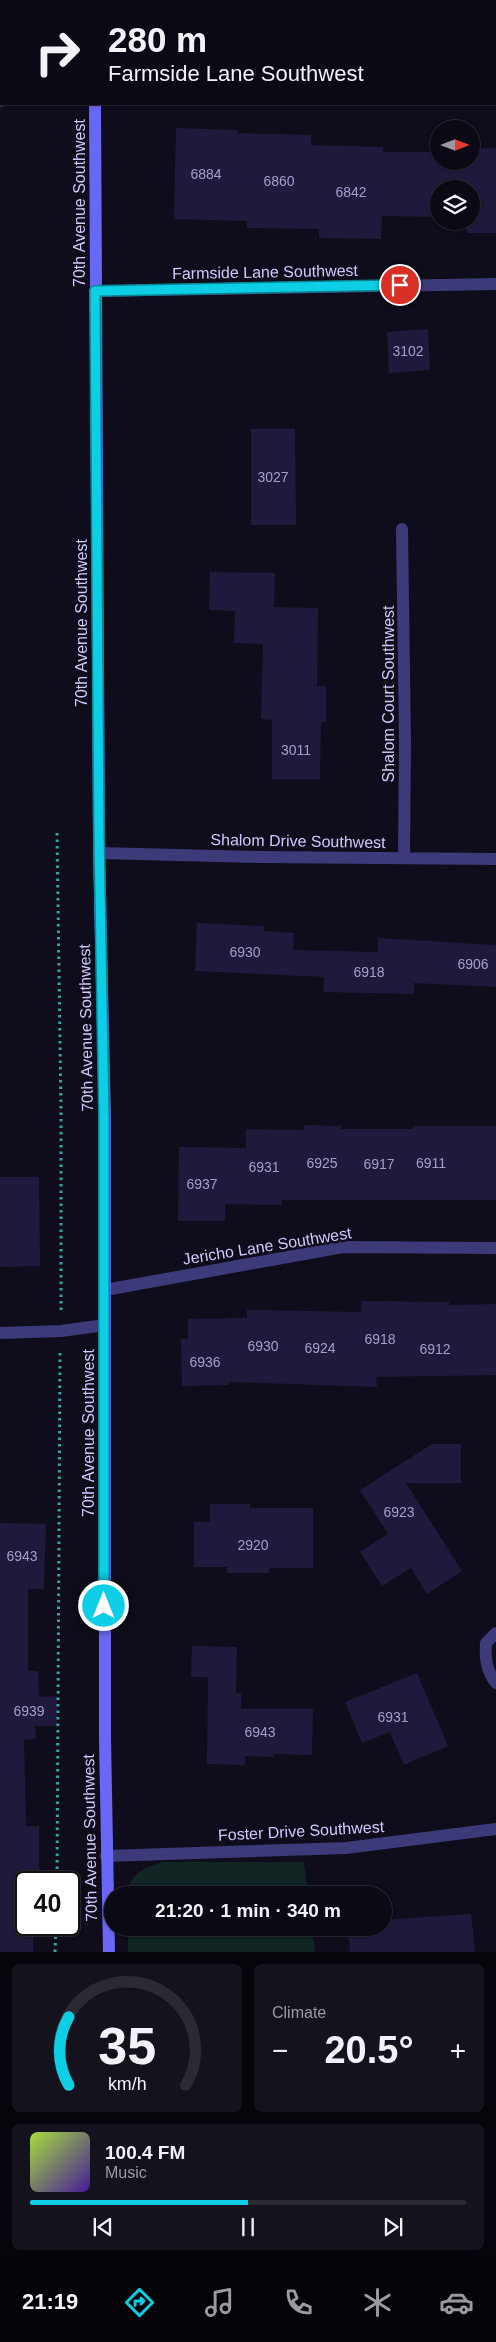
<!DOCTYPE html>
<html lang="en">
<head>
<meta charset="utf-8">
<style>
	:root { --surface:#0b0914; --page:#14121d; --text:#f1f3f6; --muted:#9a9aa0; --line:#2b2a34; --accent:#0dcee4 }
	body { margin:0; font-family:Helvetica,sans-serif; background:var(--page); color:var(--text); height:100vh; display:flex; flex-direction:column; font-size:19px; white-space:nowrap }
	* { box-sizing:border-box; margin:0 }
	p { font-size:16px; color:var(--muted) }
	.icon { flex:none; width:28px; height:28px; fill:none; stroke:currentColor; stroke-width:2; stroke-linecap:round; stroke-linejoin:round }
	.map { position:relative; height:1952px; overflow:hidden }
	.panel { display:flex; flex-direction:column; gap:12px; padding:12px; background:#06050b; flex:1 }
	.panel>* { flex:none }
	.hud { position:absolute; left:0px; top:0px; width:496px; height:105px; box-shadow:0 1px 4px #0004,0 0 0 1px var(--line); background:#0b0914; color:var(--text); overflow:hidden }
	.needle { width:32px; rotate:90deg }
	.fabs { position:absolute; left:430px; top:120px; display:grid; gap:10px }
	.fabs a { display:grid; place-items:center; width:50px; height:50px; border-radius:50%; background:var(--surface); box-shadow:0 1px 4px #0004,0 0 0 1px var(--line); font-size:25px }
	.speed { position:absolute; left:15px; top:1871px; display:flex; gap:10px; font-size:25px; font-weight:700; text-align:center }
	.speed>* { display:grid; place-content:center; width:65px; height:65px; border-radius:50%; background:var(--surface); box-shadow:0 1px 4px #0004,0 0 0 1px var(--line); line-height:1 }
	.speed .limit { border:2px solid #111; border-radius:8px; background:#fff; color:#111 }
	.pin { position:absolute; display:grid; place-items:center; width:42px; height:42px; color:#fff; margin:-21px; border:2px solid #fff; border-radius:50%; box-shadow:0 1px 5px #0007 }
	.me { position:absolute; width:55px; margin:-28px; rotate:0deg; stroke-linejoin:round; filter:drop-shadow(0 0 4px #0008) }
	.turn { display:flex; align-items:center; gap:18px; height:105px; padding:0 25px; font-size:22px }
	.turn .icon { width:65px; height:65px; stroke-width:2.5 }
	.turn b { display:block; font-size:35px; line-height:42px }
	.big { font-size:38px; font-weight:700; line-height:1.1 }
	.panel .card { flex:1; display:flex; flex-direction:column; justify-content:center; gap:8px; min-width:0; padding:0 18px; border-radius:8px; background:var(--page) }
	.panel .dial { align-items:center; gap:0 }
	.dial svg { height:130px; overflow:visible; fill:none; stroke:var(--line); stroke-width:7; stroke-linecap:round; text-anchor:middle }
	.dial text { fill:var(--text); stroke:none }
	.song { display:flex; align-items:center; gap:15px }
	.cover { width:60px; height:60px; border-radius:8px; background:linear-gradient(135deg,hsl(80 70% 55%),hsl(260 70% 35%)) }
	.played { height:5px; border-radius:2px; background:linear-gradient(90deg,var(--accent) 50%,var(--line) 50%) }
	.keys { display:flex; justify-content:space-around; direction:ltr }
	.heat { display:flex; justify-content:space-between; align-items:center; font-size:28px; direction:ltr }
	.panel .tiles { flex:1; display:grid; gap:12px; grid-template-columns:1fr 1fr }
	.card:last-child { grid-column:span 2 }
	.trip { position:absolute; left:104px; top:1886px; width:288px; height:50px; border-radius:25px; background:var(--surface); box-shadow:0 1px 4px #0004,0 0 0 1px var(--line); font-weight:700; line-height:50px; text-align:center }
	.menu { display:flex; height:80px; justify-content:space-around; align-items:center; background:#040408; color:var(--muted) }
	.menu .icon { width:35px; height:35px }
	.menu .on { color:var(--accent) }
	.menu b { font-size:22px; color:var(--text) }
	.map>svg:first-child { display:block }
</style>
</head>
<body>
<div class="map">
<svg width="496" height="1952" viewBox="0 0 496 1952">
	<rect width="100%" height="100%" fill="#0f0c1b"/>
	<path fill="#102524" d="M162,1862h142l4,33h-180c0,-21 16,-27 34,-33z
		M128,1928h184l3,24h-187z"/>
	<path fill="#20193b" d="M176,128l62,2 -1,3 74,2v10l72,2v5h56v9h32v-12l25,-1v85h-29l-1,-12h5v-32h-32v28l-57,-1 -1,23 -62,-1v-9l-72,-1v-7l-73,-2z
		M428,329l2,41 -41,3 -2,-41z
		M251,429h44l1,96h-45z
		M210,572l65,1 -1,34 44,1 -1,78h9v36h-5l-1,57h-48v-59l-11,-1 2,-75 -29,-1 1,-32 -26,-1z
		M197,923l67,3v5l30,2 -1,17 85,2v-14l118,7v42l-82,-4v11l-91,-2 1,-15 -129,-6z
		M304,1125l37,1v3h72v-3h83v74h-214v5l-57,-1v17h-47l1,-74 67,1v-19l58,1z
		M0,1177h39l1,89 -40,1z
		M362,1301l87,1v3l47,-1v71l-120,2 1,10 -148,-5v3l-47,1 -1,-47h7v-20l59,-1v-8l114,2z
		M432,1444h29v39h-55l56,88 -35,23 -16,-26 -29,18 -22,-34 28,-18 -28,-44z
		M210,1504h40v4h63v60h-44v5h-42v-6h-33v-45h16z
		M0,1523l46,1 -2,65h-16v82h10l1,26 18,-1v30h-22l1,13 -12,1 2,86h13v56h-13v43h7v27h-33z
		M192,1646l45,1 -1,46h5v16h72l-1,46 -38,-1v3l-29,-1v9l-38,-1 1,-87h-17z
		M417,1673l31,73 -44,19 -14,-33 -28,11 -17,-41z
		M471,1914l4,38h-125l-2,-24h34v-8z"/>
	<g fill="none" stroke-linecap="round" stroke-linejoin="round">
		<path stroke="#33a6a0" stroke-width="3" stroke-dasharray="2.5 4" stroke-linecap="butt" d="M57,833l4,278v199
			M57,1882l3,-529
			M55,1952l1,-27"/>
		<path stroke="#3c3a78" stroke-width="12" d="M0,1333l61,-2 44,-6"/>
		<path stroke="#3c3a78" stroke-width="12" d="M330,0l1,1
			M495,84h1
			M0,101h1
			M95,291l401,-7
			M402,529l3,213 -1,116
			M99,853l161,4 236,2
			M105,1290l238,-43 153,1
			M496,1633l-10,10c-1,15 0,27 10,40
			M106,1856l240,-8 150,-19"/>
		<path stroke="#6a67f6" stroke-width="12" d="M95,0v1
			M95,104l4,749 6,265v621l4,213"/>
	</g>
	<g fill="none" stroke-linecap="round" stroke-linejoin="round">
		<g stroke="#088694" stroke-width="12">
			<path id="route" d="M104,1606v-488l-5,-284 -4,-543 305,-6"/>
		</g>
		<use href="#route" stroke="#0dcee4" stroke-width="9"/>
	</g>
	<g text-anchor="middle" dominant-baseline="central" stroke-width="5" stroke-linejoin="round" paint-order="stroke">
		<g font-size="14" fill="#a49ecc">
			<text x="206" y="174">6884</text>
			<text x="279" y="181">6860</text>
			<text x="351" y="192">6842</text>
			<text x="408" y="351">3102</text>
			<text x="273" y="477">3027</text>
			<text x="296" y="750">3011</text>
			<text x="245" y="952">6930</text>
			<text x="473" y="964">6906</text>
			<text x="369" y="972">6918</text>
			<text x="322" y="1163">6925</text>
			<text x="431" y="1163">6911</text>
			<text x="379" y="1164">6917</text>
			<text x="264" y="1167">6931</text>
			<text x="202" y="1184">6937</text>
			<text x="380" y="1339">6918</text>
			<text x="263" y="1346">6930</text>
			<text x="320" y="1348">6924</text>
			<text x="435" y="1349">6912</text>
			<text x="205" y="1362">6936</text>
			<text x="399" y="1512">6923</text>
			<text x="253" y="1545">2920</text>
			<text x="22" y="1556">6943</text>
			<text x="29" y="1711">6939</text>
			<text x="393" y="1717">6931</text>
			<text x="260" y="1732">6943</text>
		</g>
		<g font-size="16" fill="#d0cafc" stroke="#0f0c1b">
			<text transform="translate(79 203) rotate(-90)">70th Avenue Southwest</text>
			<text transform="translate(265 272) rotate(-1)">Farmside Lane Southwest</text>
			<text transform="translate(81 623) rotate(-90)">70th Avenue Southwest</text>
			<text transform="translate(388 694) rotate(-90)">Shalom Court Southwest</text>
			<text transform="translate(298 841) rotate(1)">Shalom Drive Southwest</text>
			<text transform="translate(86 1028) rotate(-91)">70th Avenue Southwest</text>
			<text transform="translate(267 1246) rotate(-9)">Jericho Lane Southwest</text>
			<text transform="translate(88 1433) rotate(-90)">70th Avenue Southwest</text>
			<text transform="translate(301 1831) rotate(-3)">Foster Drive Southwest</text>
			<text transform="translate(90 1838) rotate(-91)">70th Avenue Southwest</text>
		</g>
	</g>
</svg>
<div class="fabs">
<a><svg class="needle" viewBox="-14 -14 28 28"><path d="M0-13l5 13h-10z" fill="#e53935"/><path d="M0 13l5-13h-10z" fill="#9a9aa0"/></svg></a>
<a><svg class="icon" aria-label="layers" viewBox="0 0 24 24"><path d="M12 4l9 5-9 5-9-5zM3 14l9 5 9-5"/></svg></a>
</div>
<div class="speed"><div class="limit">40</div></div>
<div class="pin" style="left:400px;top:285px;background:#d93025"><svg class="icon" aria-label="arrive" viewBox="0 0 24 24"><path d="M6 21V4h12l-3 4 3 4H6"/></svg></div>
<svg class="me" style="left:104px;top:1606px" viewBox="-20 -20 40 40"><circle r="17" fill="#0dcee4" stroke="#fff" stroke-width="3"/><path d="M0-11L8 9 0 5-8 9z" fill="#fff"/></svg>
<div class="trip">21:20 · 1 min · 340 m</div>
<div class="hud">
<div class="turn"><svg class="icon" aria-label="right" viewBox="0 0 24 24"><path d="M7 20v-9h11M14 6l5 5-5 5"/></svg><div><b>280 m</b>Farmside Lane Southwest</div></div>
</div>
</div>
<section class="panel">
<div class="tiles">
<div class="card dial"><svg viewBox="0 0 100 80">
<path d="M14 69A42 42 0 1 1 86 69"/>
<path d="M14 69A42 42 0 0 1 14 27" stroke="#0dcee4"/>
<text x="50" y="56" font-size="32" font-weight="700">35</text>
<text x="50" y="72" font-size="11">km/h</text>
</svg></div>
<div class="card"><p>Climate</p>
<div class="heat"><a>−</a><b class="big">20.5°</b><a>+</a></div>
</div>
<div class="card">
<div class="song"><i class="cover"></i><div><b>100.4 FM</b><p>Music</p></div></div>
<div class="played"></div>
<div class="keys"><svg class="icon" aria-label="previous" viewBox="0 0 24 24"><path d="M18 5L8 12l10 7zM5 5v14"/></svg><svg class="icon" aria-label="pause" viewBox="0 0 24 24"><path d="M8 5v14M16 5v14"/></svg><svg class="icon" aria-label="next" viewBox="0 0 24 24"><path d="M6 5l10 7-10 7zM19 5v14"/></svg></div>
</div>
</div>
</section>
<nav class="menu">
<b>21:19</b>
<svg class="icon on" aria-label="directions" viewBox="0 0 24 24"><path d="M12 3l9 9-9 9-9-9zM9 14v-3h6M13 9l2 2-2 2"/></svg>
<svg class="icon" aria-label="music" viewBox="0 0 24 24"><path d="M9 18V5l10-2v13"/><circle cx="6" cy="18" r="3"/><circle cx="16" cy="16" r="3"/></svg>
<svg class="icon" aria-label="phone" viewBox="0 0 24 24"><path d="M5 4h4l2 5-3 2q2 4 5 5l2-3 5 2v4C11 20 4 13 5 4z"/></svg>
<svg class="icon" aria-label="climate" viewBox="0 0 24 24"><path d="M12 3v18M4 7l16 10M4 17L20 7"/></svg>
<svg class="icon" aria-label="car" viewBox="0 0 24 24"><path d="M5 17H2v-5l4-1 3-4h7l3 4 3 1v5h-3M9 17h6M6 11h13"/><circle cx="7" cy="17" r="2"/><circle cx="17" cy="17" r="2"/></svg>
</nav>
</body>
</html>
